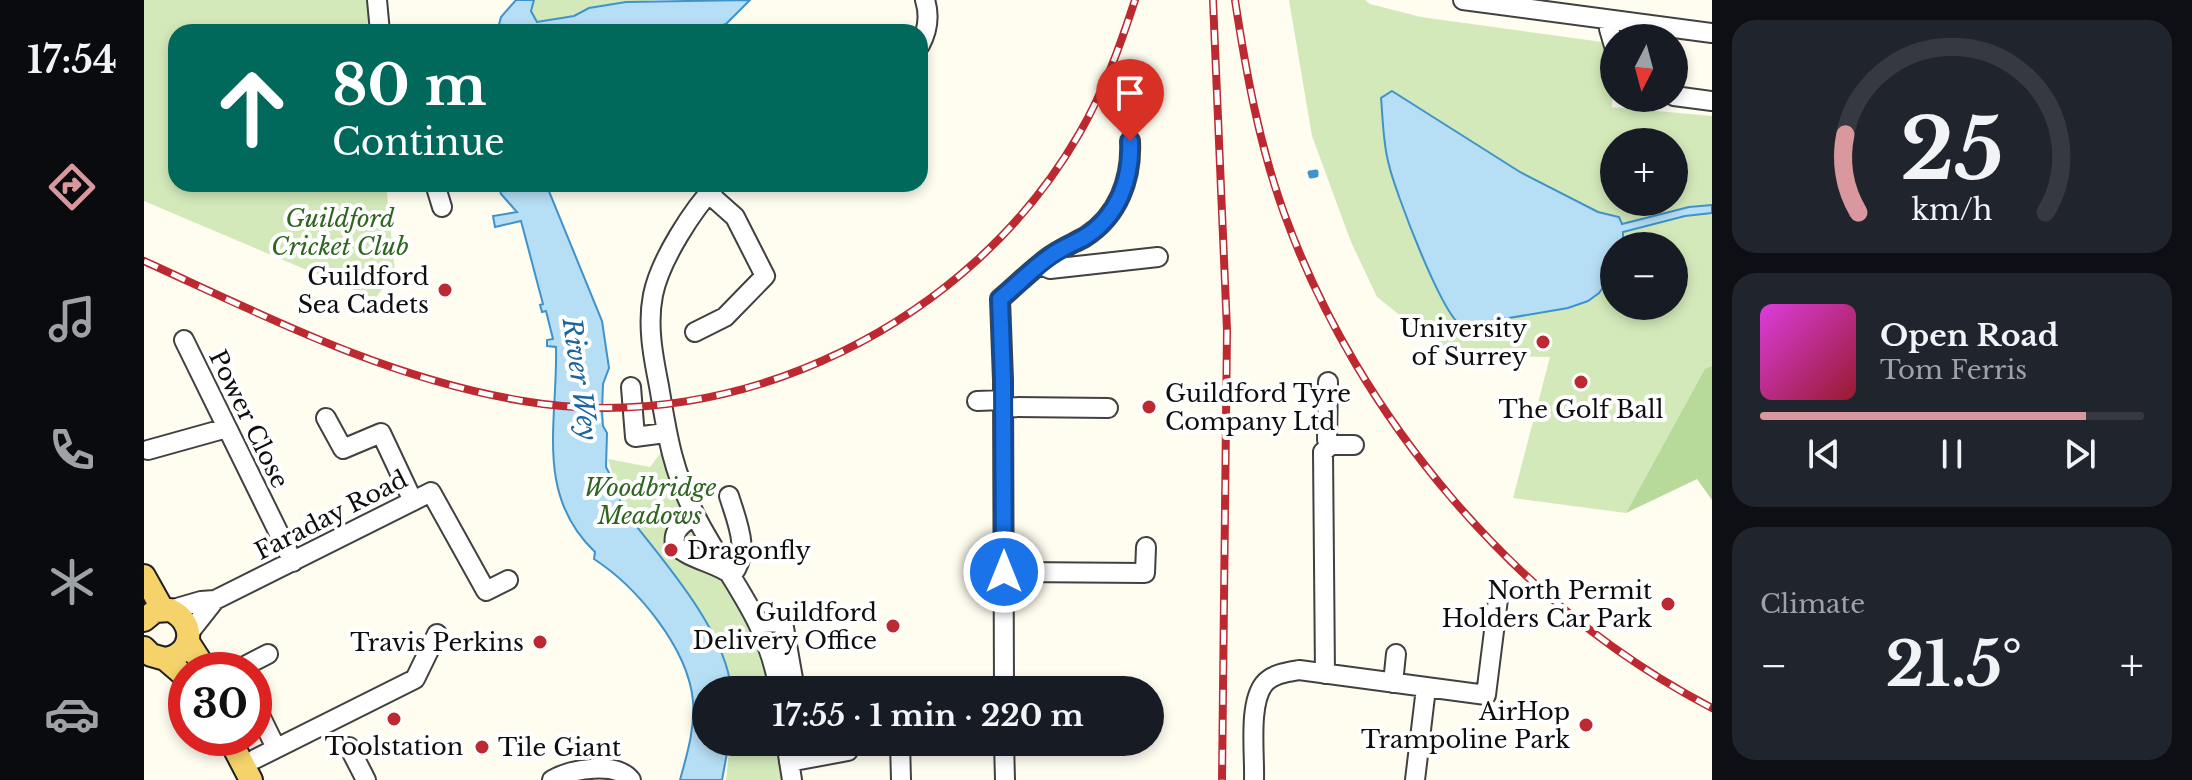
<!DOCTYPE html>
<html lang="en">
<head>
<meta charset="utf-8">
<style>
	:root { --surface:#171b24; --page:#20242c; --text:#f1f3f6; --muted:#9ea1a6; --line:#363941; --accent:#d9989d }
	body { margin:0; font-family:"Libre Baskerville",serif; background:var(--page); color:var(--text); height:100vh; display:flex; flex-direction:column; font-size:30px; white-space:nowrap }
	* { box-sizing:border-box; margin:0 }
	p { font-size:26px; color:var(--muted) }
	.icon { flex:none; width:44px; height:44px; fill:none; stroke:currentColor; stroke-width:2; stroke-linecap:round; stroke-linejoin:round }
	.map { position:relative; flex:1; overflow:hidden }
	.drawer { display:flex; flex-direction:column; gap:20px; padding:20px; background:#0d0f14; width:480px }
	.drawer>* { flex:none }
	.guide { position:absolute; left:24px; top:24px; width:760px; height:168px; border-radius:24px; box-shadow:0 4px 12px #0003; background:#00695c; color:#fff; overflow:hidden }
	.needle { width:52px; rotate:186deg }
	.tools { position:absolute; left:1456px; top:24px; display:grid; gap:16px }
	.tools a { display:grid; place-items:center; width:88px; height:88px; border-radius:50%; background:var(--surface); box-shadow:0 4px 12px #0003; font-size:40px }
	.speed { position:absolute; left:24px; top:652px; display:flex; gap:16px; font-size:40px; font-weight:700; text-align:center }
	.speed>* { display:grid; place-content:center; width:104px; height:104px; border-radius:50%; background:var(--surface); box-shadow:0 4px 12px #0003; line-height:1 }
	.speed .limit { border:12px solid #d22; background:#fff; color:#111 }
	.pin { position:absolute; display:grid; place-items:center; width:68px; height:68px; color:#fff; margin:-82px -34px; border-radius:50% 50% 50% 0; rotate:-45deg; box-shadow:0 0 8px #0007 }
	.pin .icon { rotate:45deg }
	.me { position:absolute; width:88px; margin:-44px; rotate:0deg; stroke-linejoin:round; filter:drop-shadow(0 0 6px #0008) }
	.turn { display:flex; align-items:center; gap:28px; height:168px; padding:0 32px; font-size:36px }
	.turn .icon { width:104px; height:104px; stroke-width:2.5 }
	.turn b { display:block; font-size:56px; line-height:68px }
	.big { font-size:60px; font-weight:700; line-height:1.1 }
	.drawer .tile { flex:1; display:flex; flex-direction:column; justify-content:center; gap:12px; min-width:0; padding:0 28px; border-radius:24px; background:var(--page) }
	.drawer .dial { align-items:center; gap:0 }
	.dial svg { height:208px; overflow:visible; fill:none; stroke:var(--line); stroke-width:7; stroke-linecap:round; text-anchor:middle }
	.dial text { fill:var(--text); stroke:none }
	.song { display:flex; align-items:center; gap:24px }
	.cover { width:96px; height:96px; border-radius:12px; background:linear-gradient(135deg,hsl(300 70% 55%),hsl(350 70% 35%)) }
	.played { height:8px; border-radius:4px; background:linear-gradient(90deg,var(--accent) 85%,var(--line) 85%) }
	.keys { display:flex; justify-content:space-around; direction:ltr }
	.heat { display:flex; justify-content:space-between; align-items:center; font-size:44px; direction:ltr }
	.trip { position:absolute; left:548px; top:676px; width:472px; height:80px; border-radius:40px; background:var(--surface); box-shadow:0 4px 12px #0003; font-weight:700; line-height:80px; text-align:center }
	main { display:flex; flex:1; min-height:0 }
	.dock { display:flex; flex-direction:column; width:144px; justify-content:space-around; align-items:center; background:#090b0e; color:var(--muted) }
	.dock .icon { width:56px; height:56px }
	.dock .active { color:var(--accent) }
	.dock b { font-size:36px; color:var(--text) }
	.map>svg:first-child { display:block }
</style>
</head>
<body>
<main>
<nav class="dock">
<b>17:54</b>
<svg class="icon active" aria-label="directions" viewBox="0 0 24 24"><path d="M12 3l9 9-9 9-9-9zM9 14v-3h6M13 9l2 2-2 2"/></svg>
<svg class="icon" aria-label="music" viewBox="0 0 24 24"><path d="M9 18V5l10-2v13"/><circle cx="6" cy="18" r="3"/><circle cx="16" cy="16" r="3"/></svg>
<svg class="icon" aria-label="phone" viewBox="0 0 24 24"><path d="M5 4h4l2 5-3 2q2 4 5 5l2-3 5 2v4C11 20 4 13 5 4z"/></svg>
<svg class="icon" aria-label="climate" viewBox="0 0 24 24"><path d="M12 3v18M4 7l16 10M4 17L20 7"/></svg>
<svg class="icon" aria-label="car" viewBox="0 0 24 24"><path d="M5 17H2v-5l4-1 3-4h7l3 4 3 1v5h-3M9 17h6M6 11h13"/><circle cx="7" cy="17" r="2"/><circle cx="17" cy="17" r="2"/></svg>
</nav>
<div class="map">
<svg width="1568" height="780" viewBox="0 0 1568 780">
	<rect width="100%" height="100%" fill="#fffcf0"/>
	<path fill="#d3e9ba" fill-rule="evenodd" d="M0,0h223l3,32h-194v152h210l9,88 -20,27 -231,-98z
		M390,0h120l-41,4 -24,4 -15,8 -38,6 -5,-11z
		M1145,0h76l5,4 51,13 181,25 12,33 -2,32 100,9v89l-23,2 -67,17 -3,-7 -21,-5 -78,-40 -128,-81c-3,12 -8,25 -8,37 -2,50 47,149 71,194l157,-46 2,-4v34h60v-60h-51v-14l62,-16 27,-3v153l-7,4 -79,143 -113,-15 37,-141 -100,-2 -73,-58 -26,-55 -39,-106zM1470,142h60v60h-60z
		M518,451l15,42 17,38 50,79 21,40 5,40h-42l-104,-178 -16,-53 42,8z
		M586,742h47l5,38h-56z"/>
	<path fill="#b7d99a" d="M1568,366v134l-15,-21 -71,34 79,-144z"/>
	<path fill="#b6def5" stroke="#3f93ca" stroke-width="2" d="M372,0h18l-3,11 6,11 37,-6 15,-8 37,-6 124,-2 -24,24 -27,8h-202l4,-15z
		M1248,91l128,81 78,40 21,5 3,7 67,-17 23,-2v8l-27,3 -62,16v14h-9v26l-15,21 -11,8 -20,7 -106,18c-20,-10 -67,-135 -73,-161 -6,-21 -6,-45 -8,-67z
		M354,184h48l56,137 7,47 -6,16 -1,27 1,15 4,7 -1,34 14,27v9l5,9c37,47 102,120 106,178h-25v52h23l-7,38h-42c7,-26 15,-51 13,-79 -5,-53 -56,-114 -99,-142l1,-7c-61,-58 -37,-131 -39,-205l-9,-1v-6l6,-1 -7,-28 -4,1 -2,-7 3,-1 -22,-83 -26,6 -2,-11 24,-4 -16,-18z"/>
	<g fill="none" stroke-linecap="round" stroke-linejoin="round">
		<path stroke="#3f93ca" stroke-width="5" d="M1166,173l6,-1v3l-5,1"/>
		<g stroke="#414141" stroke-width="22">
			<path id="minor" d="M233,0l3,32
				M1319,0l249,33
				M1465,20v9l5,17
				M776,45c8,-15 10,-29 5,-45
				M1530,96l38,5
				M291,184l7,23
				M573,184c-24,25 -57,76 -64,111 -6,30 0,61 6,91 8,48 13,83 36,129 32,63 72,101 84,175
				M897,265l9,4 108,-12
				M551,332l30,-15 40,-41 -30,-59 -27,-24
				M40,340l109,222
				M1184,382l-1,58 4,5
				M487,387l4,50 30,-4
				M833,401l26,-1
				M859,407l105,1
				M182,418l17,31 38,-16 32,68
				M4,450l79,-22
				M551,515c-11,8 -23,14 -20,30 15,15 40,17 57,30 19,-23 5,-53 -3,-79
				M860,572l141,1 1,-26
				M26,610l31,-9 14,-1 216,-108 55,99 22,-11
				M615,623l24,-1 12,68
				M45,633l26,-33
				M93,670l31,-16
				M1181,674l-2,-222 8,-7h23
				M1249,683l3,-29
				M860,690l-1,-310 -3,-81c17,-14 34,-32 52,-44 10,-7 22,-12 33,-18 33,-21 47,-58 45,-96
				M110,703l22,45
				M642,742l6,38
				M756,742l1,38
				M860,742l1,38
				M205,747l17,33
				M111,759l160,-80 22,-45
				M645,762l59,-11 5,-9
				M408,780c19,-11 64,-19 79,0
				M1110,780c1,-25 -6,-76 10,-96 8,-10 23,-12 35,-14l187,25 12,-96
				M1271,780l11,-92"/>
		</g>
		<g stroke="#1f1f1f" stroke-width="26">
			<path id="major" d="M0,576l19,34
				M0,620l11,-9 15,-1c26,12 24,44 -5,49
				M44,642l18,28
				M0,648l7,7 14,4 21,18
				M85,738l22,42"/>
		</g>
		<use href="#minor" stroke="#fff" stroke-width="18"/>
		<use href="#major" stroke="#f5d26a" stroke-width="22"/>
		<g stroke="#bc2931" stroke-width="8">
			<path id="rail" d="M1069,0l14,330 -5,450
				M1091,0c11,72 24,144 49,213 74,205 234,394 428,495
				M0,261c125,57 242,117 379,140 216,37 448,-79 556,-267 25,-43 41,-88 56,-134"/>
		</g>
		<use href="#rail" stroke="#fff" stroke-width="5" stroke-dasharray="15" stroke-linecap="butt"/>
	</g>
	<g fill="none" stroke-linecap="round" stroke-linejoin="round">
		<g stroke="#114b97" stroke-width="20">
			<path id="route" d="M860,572l-1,-192 -3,-81c17,-14 34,-32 52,-44 10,-7 22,-12 33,-18 33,-21 47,-58 45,-96"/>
		</g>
		<use href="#route" stroke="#1a73e8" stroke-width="14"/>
	</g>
	<g fill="#bc2931" stroke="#fff" stroke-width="3">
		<circle cx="301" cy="290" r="8"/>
		<circle cx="1399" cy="342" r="8"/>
		<circle cx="1437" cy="382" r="8"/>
		<circle cx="1005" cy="407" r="8"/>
		<circle cx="527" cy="550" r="8"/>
		<circle cx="1524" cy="604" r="8"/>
		<circle cx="749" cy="626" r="8"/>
		<circle cx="396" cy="642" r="8"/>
		<circle cx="250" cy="719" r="8"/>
		<circle cx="1442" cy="725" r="8"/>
		<circle cx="338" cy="747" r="8"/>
	</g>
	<g text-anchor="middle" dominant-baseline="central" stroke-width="8" stroke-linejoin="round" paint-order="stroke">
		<g font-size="24" font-style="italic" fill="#2f6520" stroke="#fff">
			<text x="196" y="218">Guildford<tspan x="196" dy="28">Cricket Club</tspan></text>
			<text x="506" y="487">Woodbridge<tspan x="506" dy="28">Meadows</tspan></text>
		</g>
		<g font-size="24" fill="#0e0e0e" stroke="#fff" text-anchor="end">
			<text x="285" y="276">Guildford<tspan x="285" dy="28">Sea Cadets</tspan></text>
			<text x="1383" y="328">University<tspan x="1383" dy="28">of Surrey</tspan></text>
			<text x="1021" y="393" text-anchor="start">Guildford Tyre<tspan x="1021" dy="28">Company Ltd</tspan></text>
			<text x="1437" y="409" text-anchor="middle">The Golf Ball</text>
			<text x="543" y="550" text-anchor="start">Dragonfly</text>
			<text x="1508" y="590">North Permit<tspan x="1508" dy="28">Holders Car Park</tspan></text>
			<text x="733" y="612">Guildford<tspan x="733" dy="28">Delivery Office</tspan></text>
			<text x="380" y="642">Travis Perkins</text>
			<text x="1426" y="711">AirHop<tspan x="1426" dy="28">Trampoline Park</tspan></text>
			<text x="250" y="746" text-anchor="middle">Toolstation</text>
			<text x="354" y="747" text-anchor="start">Tile Giant</text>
		</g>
		<g font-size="24" fill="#0e0e0e" stroke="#fff">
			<text transform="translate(105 419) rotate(64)">Power Close</text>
			<text transform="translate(187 515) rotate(-27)">Faraday Road</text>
		</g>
		<g font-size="26" font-style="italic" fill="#1a659e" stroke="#fff">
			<text transform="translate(436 379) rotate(82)">River Wey</text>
		</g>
	</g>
</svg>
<div class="tools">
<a><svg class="needle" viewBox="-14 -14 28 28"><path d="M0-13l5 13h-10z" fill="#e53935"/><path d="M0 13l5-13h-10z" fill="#9ea1a6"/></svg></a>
<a>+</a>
<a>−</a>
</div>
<div class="speed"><div class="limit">30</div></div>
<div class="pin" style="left:986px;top:141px;background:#d93025"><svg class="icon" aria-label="arrive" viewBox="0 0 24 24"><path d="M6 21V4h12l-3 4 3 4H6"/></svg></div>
<svg class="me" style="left:860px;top:572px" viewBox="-20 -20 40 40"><circle r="17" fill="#1a73e8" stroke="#fff" stroke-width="3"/><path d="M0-11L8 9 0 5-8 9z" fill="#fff"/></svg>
<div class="trip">17:55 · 1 min · 220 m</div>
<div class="guide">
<div class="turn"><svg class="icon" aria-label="ahead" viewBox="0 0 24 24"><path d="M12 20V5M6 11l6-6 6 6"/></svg><div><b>80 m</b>Continue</div></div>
</div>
</div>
<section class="drawer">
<div class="tile dial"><svg viewBox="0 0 100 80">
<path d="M14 69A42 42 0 1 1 86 69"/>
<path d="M14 69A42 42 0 0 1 9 39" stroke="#d9989d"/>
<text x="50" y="56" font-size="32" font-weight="700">25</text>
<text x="50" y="72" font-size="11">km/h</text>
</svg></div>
<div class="tile">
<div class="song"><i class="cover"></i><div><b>Open Road</b><p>Tom Ferris</p></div></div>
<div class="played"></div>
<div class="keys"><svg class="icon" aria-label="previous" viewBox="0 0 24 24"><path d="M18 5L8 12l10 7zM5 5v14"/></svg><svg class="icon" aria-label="pause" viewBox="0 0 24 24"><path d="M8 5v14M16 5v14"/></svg><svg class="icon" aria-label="next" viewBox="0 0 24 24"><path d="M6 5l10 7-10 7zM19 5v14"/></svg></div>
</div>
<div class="tile"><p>Climate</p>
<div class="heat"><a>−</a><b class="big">21.5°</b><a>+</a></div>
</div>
</section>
</main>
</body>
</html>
